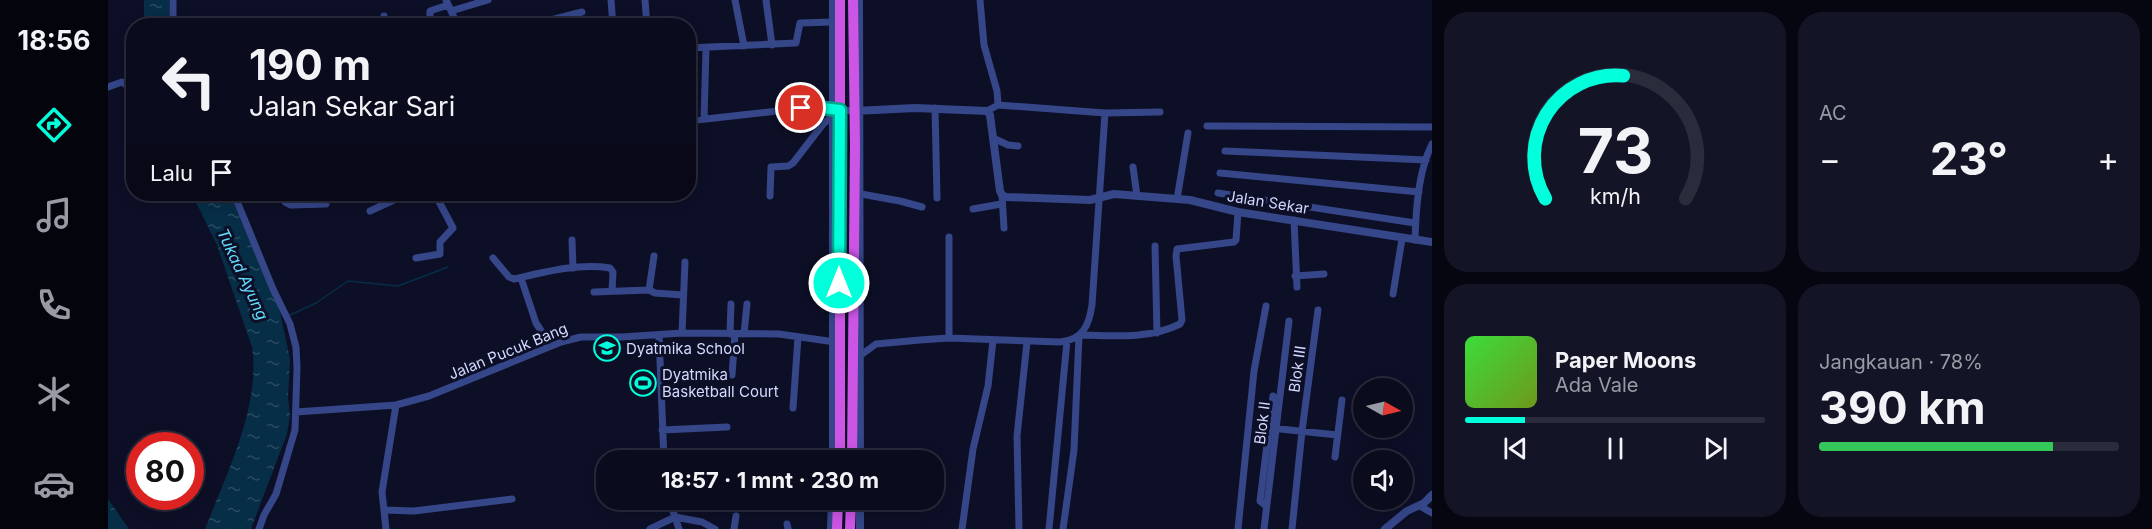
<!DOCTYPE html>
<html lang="id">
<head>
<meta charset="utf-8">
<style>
	:root { --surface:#0a0b1d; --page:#131426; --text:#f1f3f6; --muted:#999ba4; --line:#2a2b3b; --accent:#00ffda }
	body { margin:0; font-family:Inter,sans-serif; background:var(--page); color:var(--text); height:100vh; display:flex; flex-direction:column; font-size:22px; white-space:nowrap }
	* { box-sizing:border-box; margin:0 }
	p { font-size:20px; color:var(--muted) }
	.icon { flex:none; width:33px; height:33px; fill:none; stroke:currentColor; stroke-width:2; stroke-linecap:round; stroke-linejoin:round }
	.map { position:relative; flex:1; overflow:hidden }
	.sheet { display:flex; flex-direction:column; gap:12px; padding:12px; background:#060610; width:720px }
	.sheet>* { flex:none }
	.banner { position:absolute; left:18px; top:18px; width:570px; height:183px; border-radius:24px; box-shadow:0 3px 15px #0003,0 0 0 2px var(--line); background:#0a0b1d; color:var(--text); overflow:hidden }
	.needle { width:39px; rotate:98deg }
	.controls { position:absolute; left:1245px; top:378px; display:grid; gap:12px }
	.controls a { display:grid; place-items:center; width:60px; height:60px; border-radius:50%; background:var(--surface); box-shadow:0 3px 15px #0003,0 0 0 2px var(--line); font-size:30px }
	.speed { position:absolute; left:18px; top:432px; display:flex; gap:12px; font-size:30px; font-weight:700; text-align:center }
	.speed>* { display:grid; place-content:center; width:78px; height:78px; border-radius:50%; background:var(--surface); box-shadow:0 3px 15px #0003,0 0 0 2px var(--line); line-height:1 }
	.speed .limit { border:9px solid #d22; background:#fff; color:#111 }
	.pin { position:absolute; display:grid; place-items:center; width:51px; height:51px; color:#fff; margin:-26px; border:3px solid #fff; border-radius:50%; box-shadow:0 2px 6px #0007 }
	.me { position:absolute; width:66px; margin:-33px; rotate:0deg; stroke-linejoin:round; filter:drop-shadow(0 0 4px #0008) }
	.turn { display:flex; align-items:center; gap:21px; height:126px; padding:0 24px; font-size:27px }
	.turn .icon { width:78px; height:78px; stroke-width:2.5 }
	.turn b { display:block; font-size:42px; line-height:51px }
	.then { display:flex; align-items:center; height:57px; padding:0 24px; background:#0003; gap:12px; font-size:22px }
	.big { font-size:45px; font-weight:700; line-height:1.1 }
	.sheet .card { flex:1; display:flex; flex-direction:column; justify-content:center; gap:9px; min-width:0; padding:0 21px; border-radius:24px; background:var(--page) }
	.sheet .dial { align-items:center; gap:0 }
	.dial svg { height:156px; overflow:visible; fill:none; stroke:var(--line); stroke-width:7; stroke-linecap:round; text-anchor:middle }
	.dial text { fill:var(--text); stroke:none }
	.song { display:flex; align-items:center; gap:18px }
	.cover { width:72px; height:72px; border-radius:9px; background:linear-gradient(135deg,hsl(120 70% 55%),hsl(80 70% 35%)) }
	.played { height:6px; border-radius:3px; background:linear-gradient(90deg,var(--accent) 20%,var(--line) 20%) }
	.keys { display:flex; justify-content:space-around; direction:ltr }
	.heat { display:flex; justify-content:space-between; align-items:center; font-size:33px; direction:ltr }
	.charge { height:9px; border-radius:4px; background:linear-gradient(90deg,#34c759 78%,var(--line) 0) }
	.sheet .tiles { flex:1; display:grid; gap:12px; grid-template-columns:repeat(2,1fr) }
	.trip { position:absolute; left:488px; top:450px; width:348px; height:60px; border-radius:24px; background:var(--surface); box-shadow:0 3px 15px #0003,0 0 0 2px var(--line); font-weight:700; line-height:60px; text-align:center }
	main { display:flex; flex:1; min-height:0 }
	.menu { display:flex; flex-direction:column; width:108px; justify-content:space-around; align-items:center; background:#04040c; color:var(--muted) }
	.menu .icon { width:42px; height:42px }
	.menu .active { color:var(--accent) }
	.menu b { font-size:27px; color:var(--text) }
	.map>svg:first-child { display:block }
</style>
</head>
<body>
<main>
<nav class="menu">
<b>18:56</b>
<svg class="icon active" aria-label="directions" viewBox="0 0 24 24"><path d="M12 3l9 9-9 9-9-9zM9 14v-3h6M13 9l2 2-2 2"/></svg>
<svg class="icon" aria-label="music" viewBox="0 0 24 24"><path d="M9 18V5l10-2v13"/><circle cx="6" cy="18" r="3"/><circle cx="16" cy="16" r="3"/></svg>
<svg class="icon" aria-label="phone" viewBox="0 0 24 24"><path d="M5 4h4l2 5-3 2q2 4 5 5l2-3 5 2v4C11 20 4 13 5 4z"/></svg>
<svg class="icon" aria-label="climate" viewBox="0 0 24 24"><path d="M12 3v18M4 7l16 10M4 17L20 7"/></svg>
<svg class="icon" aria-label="car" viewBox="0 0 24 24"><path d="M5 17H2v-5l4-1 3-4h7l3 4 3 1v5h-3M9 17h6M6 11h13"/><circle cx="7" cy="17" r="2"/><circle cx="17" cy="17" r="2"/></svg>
</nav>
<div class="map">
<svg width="1324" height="529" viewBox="0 0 1324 529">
	<defs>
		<pattern id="water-ripples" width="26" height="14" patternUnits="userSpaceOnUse" patternTransform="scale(1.5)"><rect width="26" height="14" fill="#062e47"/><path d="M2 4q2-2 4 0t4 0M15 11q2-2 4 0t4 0" fill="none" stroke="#294c63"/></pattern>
	</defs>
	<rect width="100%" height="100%" fill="#0d0f27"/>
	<path fill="#103128" d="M522,375l25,1v15h-25z"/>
	<path fill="url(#water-ripples)" d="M36,0h25v25h-25z
		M84,194h38l50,118 10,47 -2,38 2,19 -3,18 -36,95h-46c21,-54 56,-123 47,-182l-35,-102z
		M0,499l21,30h-21z"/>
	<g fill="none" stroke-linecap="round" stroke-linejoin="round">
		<path stroke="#062e47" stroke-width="1.5" d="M180,316l28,-13 32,-22 50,5 50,-19"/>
		<path stroke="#354689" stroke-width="7" d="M338,0l12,26
			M503,0l2,26
			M537,0l2,26
			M627,0l9,46
			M658,0l6,45
			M872,0l4,45 13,46 1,14
			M343,11l37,-11
			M276,16l1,10
			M65,26v-26
			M322,26v-15l18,-6
			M431,26l8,-5 35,-9
			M580,48l108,-5 4,-20 33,-1
			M0,87l14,-5 7,5 5,11
			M827,108l2,90
			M879,111l11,-6 107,8 55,-1
			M596,119l2,-71
			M580,121l126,-14 40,4
			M1099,126l225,1
			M885,138l15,7 10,1
			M1117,151l201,9
			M1025,167l4,29
			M1112,173l199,19
			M1110,193l197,30
			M126,194l39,95 17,35 6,23 1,21 -2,62 -19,64 -12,21 -5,14
			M173,194l4,8 6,3 35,-1
			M753,194l39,7 22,6
			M894,195l2,33
			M662,196l1,-29 17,-1 5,-3 30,-39 10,-8
			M1069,199l11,-66
			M865,209l28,-5
			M262,211l37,-17
			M1186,220l3,67
			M841,237v101
			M464,240l1,28
			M1307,240c1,-31 3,-68 17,-96
			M1047,246l2,87
			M308,258l24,-4v-12l13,-14 -18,-34
			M385,258l16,19 5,2c31,-7 64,-16 96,-11l3,4 -1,19
			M1187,276l29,-2
			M413,278l15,45 15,23
			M541,290l5,-34
			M486,292l55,-2 6,3 28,2
			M1285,294l9,-55
			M574,333l3,-71
			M622,334l1,-30
			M636,334l3,-30
			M551,335l5,125
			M974,335c32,1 68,4 98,-11l2,-4 -6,-64 1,-7 57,-7 2,-2 2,-28
			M753,355l15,-11 44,-4 29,-2 111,4c23,-2 29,-17 32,-37l13,-192
			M624,375l3,-41
			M685,408l5,-71
			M188,412l100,-7 33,-9 132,-54 20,-5h41l60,-4 97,1 56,8
			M1163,428l66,7
			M554,430l65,-3
			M1227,457l7,-57
			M561,500l6,17 27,5 13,7
			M1158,506l-6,-5 13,-105
			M1312,506l12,7
			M276,510l30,1 98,-12
			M679,524l1,5
			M278,529l-4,-37 14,-87
			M542,529l25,-12 4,12
			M626,529l2,-13
			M854,529l11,-80 15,-63 5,-46
			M911,529l-2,-93 10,-94
			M941,529l18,-188
			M955,529l11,-79 5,-114
			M1130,529l16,-158 12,-65
			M1156,529l25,-208
			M1184,529l10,-98 16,-121"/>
		<path stroke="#354689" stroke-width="8" d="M725,0v460
			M751,0l1,460
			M746,111l61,-3 72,3 3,4 10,76 2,4 4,2 84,3 24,-6 76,6 48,12 194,30
			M723,529l1,-29
			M752,529v-29
			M1277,529l22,-18 17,-8 8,-8"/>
		<path stroke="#cc55e6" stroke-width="10" d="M732,0v460
			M744,460l3,-315 -2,-145
			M729,529l1,-29
			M742,529l1,-29"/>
	</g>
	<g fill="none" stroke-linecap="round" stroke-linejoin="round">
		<g stroke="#00a68e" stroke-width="15">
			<path id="route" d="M693,108l13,-1 26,3 -1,173"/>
		</g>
		<use href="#route" stroke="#00ffda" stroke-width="10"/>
	</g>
	<defs>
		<g id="school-ring" transform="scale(1.35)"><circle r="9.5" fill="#0d0f27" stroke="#00ffda" stroke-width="1.5"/><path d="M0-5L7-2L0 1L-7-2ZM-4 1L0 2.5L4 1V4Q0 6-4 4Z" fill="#00ffda"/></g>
		<g id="stadium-ring" transform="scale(1.35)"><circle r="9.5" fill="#0d0f27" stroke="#00ffda" stroke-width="1.5"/><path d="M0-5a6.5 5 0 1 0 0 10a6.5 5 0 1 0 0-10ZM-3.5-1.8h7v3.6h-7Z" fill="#00ffda"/></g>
	</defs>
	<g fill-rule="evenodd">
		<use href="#school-ring" x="499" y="348"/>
		<use href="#stadium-ring" x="535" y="383"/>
	</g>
	<g text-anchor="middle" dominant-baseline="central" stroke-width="6" stroke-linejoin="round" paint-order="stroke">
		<g font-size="15" fill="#d4d9ff" stroke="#0d0f27">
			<text transform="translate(1160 202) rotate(9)">Jalan Sekar</text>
			<text transform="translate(400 351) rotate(-22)">Jalan Pucuk Bang</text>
			<text transform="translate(1189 369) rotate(-82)">Blok III</text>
			<text transform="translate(1154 423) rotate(-83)">Blok II</text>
		</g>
		<g font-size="15" fill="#d4d9ff" stroke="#0d0f27" text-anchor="start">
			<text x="518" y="348">Dyatmika School</text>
			<text x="554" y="374">Dyatmika<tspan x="554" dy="17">Basketball Court</tspan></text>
		</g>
		<g font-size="16" font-style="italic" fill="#62dcff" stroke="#0d0f27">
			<text transform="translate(135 274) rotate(65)">Tukad Ayung</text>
		</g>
	</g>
</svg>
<div class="controls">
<a><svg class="needle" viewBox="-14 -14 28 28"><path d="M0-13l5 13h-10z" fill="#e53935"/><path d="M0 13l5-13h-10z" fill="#999ba4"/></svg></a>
<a><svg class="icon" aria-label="sound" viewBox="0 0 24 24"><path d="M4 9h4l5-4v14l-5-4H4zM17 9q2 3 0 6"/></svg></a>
</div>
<div class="speed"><div class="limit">80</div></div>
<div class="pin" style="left:693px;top:108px;background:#d93025"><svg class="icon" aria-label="arrive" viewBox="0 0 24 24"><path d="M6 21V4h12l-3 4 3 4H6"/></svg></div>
<svg class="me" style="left:731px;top:283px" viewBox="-20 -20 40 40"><circle r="17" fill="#00ffda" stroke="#fff" stroke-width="3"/><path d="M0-11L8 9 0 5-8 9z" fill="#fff"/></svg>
<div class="trip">18:57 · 1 mnt · 230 m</div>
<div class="banner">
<div class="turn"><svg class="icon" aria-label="left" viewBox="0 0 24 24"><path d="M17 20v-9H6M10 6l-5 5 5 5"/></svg><div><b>190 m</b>Jalan Sekar Sari</div></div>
<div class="then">Lalu<svg class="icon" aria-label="arrive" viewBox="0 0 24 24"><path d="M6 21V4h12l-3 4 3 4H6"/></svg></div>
</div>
</div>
<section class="sheet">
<div class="tiles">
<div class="card dial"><svg viewBox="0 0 100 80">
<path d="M14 69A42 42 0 1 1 86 69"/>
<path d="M14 69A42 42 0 0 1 54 6" stroke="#00ffda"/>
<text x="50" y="56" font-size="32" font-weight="700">73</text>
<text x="50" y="72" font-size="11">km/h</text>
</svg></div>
<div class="card"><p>AC</p>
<div class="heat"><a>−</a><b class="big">23°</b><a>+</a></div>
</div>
<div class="card">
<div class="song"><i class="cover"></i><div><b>Paper Moons</b><p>Ada Vale</p></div></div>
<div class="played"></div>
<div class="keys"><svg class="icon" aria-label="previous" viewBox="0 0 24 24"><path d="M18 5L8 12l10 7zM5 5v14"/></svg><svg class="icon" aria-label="pause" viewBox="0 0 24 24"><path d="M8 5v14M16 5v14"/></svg><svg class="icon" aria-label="next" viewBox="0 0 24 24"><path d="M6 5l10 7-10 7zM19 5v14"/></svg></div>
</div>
<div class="card"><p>Jangkauan · 78%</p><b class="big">390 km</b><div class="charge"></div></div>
</div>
</section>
</main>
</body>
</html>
